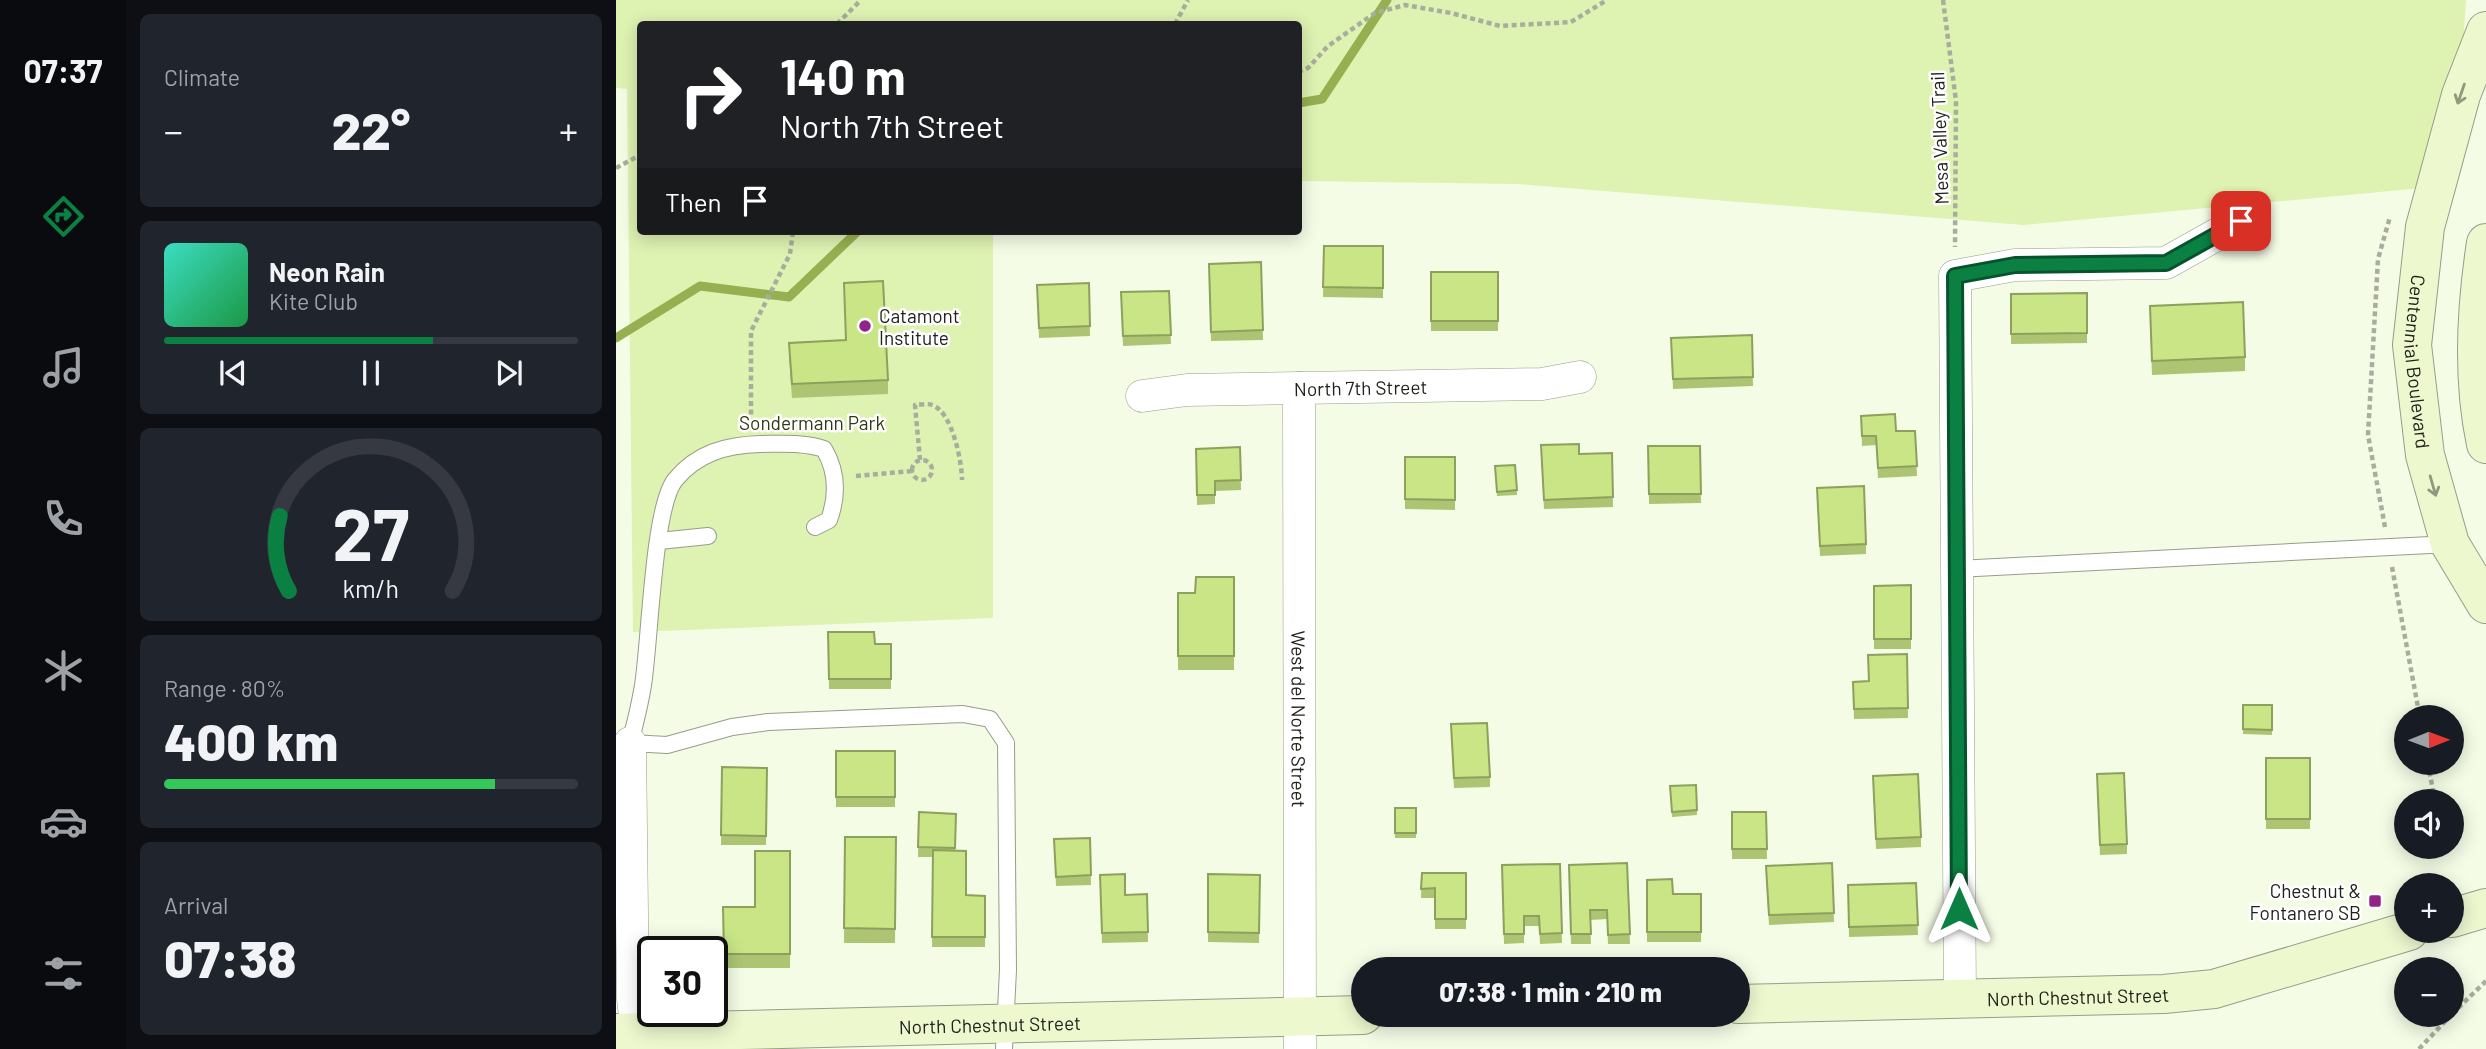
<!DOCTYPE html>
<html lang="en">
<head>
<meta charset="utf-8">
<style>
	:root { --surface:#171b24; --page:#20242c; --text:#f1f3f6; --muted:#9ea1a6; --line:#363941; --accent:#0b8043 }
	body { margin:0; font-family:Barlow,sans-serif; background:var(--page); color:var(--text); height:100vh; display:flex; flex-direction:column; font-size:26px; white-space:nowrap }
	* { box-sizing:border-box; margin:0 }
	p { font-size:23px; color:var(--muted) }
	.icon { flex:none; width:38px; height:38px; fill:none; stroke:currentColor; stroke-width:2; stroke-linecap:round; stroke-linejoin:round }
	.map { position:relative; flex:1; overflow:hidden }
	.side { display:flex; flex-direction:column; gap:14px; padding:14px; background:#0d0f14; width:490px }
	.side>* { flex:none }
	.guide { position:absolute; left:21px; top:21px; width:665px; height:214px; border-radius:7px; box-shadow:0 4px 18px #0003; background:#202124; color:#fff; overflow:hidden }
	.needle { width:46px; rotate:89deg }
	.buttons { position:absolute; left:1778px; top:705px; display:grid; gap:14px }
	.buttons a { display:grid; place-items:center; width:70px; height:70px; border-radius:50%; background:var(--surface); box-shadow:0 4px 18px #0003; font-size:35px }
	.speed { position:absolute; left:21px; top:936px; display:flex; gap:14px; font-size:35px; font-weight:700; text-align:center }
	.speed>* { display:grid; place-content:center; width:91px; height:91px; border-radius:50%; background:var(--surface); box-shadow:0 4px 18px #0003; line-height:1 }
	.speed .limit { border:4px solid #111; border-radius:10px; background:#fff; color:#111 }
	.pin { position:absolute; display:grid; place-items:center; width:60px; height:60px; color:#fff; margin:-30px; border-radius:14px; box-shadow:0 4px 10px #0006 }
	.me { position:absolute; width:77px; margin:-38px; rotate:0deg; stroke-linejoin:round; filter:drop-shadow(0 0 5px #0008) }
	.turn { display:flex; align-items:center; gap:24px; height:147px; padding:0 28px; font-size:32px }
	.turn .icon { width:91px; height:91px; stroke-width:2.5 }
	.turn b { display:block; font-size:49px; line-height:60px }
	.then { display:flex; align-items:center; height:66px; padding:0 28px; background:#0003; gap:14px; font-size:26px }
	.big { font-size:52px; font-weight:800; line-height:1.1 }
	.side .widget { flex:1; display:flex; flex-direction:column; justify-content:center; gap:10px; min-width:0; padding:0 24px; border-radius:10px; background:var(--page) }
	.side .dial { align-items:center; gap:0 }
	.dial svg { height:182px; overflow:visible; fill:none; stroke:var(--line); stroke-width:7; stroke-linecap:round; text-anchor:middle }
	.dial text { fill:var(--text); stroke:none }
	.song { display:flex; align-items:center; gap:21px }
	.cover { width:84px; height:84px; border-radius:10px; background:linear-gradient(135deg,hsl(170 70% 55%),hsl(140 70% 35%)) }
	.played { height:7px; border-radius:4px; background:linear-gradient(90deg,var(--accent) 65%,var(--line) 65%) }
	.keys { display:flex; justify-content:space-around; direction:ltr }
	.heat { display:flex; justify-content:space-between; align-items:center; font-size:38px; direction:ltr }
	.charge { height:10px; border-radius:5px; background:linear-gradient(90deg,#34c759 80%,var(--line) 0) }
	.trip { position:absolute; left:735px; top:957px; width:399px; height:70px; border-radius:35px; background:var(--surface); box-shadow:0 4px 18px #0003; font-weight:800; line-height:70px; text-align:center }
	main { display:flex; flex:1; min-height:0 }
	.tabs { display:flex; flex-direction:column; width:126px; justify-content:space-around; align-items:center; background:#090b0e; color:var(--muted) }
	.tabs .icon { width:49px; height:49px }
	.tabs .current { color:var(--accent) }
	.tabs b { font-size:32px; color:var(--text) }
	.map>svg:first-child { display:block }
</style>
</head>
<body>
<main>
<nav class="tabs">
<b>07:37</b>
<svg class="icon current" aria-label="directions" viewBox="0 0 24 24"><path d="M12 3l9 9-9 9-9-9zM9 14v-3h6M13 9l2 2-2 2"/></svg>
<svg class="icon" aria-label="music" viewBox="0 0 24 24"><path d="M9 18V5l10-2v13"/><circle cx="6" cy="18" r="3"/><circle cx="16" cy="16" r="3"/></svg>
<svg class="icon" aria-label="phone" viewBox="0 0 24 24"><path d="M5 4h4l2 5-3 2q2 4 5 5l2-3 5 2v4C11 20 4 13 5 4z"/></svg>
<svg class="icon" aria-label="climate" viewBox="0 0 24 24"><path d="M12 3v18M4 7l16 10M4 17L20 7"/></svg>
<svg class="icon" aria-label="car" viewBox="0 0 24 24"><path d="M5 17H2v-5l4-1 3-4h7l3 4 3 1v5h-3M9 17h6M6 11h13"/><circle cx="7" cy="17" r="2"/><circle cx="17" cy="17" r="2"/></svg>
<svg class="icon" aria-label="filters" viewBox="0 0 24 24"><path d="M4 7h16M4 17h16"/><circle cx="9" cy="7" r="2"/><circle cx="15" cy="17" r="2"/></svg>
</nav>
<section class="side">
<div class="widget"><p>Climate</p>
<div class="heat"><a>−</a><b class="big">22°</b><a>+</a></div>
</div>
<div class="widget">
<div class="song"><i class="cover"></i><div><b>Neon Rain</b><p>Kite Club</p></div></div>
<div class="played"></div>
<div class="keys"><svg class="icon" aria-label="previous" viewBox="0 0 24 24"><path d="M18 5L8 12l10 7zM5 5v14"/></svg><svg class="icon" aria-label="pause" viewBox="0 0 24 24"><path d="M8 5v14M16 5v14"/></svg><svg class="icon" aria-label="next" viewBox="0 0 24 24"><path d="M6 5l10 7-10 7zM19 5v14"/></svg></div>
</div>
<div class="widget dial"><svg viewBox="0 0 100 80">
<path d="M14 69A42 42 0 1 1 86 69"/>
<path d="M14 69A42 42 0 0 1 10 36" stroke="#0b8043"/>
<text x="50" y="56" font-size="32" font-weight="700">27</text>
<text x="50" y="72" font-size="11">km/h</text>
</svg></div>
<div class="widget"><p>Range · 80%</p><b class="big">400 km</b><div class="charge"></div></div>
<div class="widget"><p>Arrival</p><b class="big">07:38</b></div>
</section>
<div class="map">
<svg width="1870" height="1049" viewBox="0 0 1870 1049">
	<rect width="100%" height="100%" fill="#f4fce6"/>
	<path fill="#def2b2" d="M0,0h1850l-12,185 -430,40 -506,-41 -219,-3 -1,-157h-658v207h353v387l-360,14 -6,-543 -11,-1z"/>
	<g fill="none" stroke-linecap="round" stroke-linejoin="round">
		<path stroke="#96b051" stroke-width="9" d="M682,103l24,-4 65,-99
			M0,338l84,-52 89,11 69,-66"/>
		<g stroke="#969d89" stroke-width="18">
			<path id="lane" d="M199,527l14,-7c9,-25 8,-49 -5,-71 -21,-7 -42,-5 -64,-5 -34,1 -63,9 -85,36 -22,28 -25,162 -32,205 -3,19 -8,39 -13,58l37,2 65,-18 36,-5 195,-8 27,5 16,24 2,227 -4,79
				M43,541l49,-5
				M1341,569l493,-25"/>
		</g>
		<g stroke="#969d89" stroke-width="33">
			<g id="street">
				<path id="s1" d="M683,388l1,661"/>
				<path id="s2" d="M526,396l45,-6 355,-6 38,-7"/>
				<path d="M14,743l3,256 6,50"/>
				<path d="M1344,998l-5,-722 60,-11 151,-2 75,-42"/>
			</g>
		</g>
		<g stroke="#969d89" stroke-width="40">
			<g id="secondary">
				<path id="s3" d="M1870,31l-25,64 -36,132 -13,118 13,110 25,89 36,60"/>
				<path d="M1870,243c-10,65 -14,136 0,201"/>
				<path d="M1836,918l34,-10"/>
				<path id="s4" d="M1122,1004l426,-10 50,-5 195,-58"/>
				<path id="s5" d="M0,1033l747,-18"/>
			</g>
		</g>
		<path stroke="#a8ae9d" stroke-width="4.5" stroke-dasharray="5 3.5" stroke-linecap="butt" d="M1327,0l13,101 -1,146
			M221,24l24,-24
			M559,24l13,-24
			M682,72l10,-4 20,-22 47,-33 30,-8 46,8 49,13 71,-4 36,-22
			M0,168l24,-13
			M135,423v-92l39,-77 3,-23
			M304,460l-5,-55c5,0 13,-2 17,0 20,6 30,57 30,75
			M296 470a10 10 0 1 1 20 0a10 10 0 1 1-20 0Z
			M240,476l56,-5
			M1769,527l-17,-92 10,-176 12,-42
			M1776,567l28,151
			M1812,763l7,39
			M1830,847l1,4
			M1836,1014l34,-33
			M1803,1049l32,-34"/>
		<use href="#lane" stroke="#fff" stroke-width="16"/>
		<use href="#street" stroke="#fff" stroke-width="32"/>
		<use href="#secondary" stroke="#edf8cf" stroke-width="38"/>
	</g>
	<path fill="#adc572" d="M708,246h59v52l-60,-1z
		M645,262l2,78 -52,1 -2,-77z
		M815,272h67v59h-67z
		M473,283l1,53 -51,2 -2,-53z
		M553,291l2,53 -48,2 -2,-54z
		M1471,293v50l-76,1v-50z
		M1534,320l95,37v14l-93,4z
		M1136,335l1,51 -80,3 -2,-51z
		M173,343l99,37v14l-96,4 -3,-41z
		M1245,416l35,15h19l2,45 -39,2 -2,-33 -14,1z
		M1032,446h52l1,57 -52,1z
		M624,447l1,43 -26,1v13l-18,1 -1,-56z
		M996,453l1,54 -69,2 -3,-54z
		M789,457h50v53l-50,-1z
		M899,465l2,30 -20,1 -2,-30z
		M1201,498l49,46v10l-46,2z
		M618,577v93h-56v-77h17z
		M1295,585v64h-37v-63z
		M212,632l47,12h16v45h-62z
		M1291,654l1,64 -54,1 -1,-37 16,-1z
		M1627,705h29v30l-29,-1z
		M835,734l39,43v10l-36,1z
		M220,751h59v56h-59z
		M1650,758h44v71h-44z
		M106,767l45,1 -1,77h-45z
		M1481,784l30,60v10l-27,1z
		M1080,785l1,30 -25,2 -2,-31z
		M1257,785l48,52v10l-45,2z
		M779,808h21v30h-21z
		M303,812l37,2 -1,37 11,44 19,1v51h-53l1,-90h-15z
		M1116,812h34l1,47h-35z
		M229,837h51l-1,106h-51z
		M474,838l1,47 -35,1 -2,-47z
		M174,851v117h-66l-1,-61h32z
		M1011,863l3,81h-22l-1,-25 -17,1 1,24h-20l-2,-79z
		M1216,863l2,59 -65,3 -3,-49z
		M944,864l2,79 -22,1 -1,-18h-15v17l-20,1 -2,-79z
		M806,873h44v56h-31v-31h-14z
		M592,874l52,1 -1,68 -51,-1z
		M484,875l25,20 22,-1 1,48 -46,1z
		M1031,880l26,14h28v48h-54z
		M1300,883l2,52 -69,2 -1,-52z"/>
	<path fill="#c9e585" stroke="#8da05d" stroke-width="2" d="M708,246h59v42l-60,-1z
		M645,262l2,68 -52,2 -2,-68z
		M815,272h67v49h-67z
		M267,281l5,99 -96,4 -3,-41 57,-3 -2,-57z
		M473,283l1,43 -51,2 -2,-43z
		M553,291l2,44 -48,1 -2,-44z
		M1471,293v40l-76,1v-40z
		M1627,302l2,55 -93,4 -2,-55z
		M1136,335l1,42 -80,2 -2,-41z
		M1279,414l1,17h19l2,35 -39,2 -2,-32h-14l-1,-20z
		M963,444v10l33,-1 1,44 -69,3 -3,-55z
		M1032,446h52l1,48h-52z
		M624,447l1,33 -26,1v14h-18l-1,-46z
		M789,457h50v43l-50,-1z
		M899,465l2,25 -20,2 -2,-26z
		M1248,486l2,58 -46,2 -3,-58z
		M580,577h38v79h-56v-63h17z
		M1295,585v54h-37v-53z
		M212,632h46l1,12h16v35h-62z
		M1291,654l1,54 -54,1 -1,-27 16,-1 -1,-26z
		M1627,705h29v25l-29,-1z
		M871,723l3,54 -36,1 -3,-54z
		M220,751h59v46h-59z
		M1650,758h44v61h-44z
		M106,767l45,1 -1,68 -45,-1z
		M1508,773l3,71 -27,1 -3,-71z
		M1302,774l3,63 -45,2 -3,-63z
		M1080,785l1,25 -25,2 -2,-26z
		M779,808h21v25h-21z
		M303,812l37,2 -1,34 -37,-1z
		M1116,812h34l1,37h-35z
		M229,837h51l-1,92 -51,-1z
		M474,838l1,37 -35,2 -2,-38z
		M317,850l33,1v44l19,1v41h-53z
		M139,851h35v103h-66l-1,-47h32z
		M1011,863l3,71 -22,1 -1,-25h-17l1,24h-20l-2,-69z
		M1216,863l2,50 -65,2 -3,-49z
		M944,864l2,69 -22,1 -1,-18h-15v18h-20l-2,-69z
		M806,873h44v46h-31v-31l-14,1z
		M509,874v21l22,-1 1,38 -46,1 -2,-58z
		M592,874l52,1 -1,58 -51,-1z
		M1056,879l1,15h28v38h-54v-52z
		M1300,883l2,42 -69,2 -1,-42z"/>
	<defs><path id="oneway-shaft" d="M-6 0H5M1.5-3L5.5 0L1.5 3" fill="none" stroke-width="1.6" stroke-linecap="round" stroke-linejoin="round" transform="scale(1.75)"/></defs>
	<g stroke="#91987e">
		<use href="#oneway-shaft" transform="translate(1845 94) rotate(109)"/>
		<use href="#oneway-shaft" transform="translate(1817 486) rotate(74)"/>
	</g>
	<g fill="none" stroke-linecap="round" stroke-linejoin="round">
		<g stroke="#07532c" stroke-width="18">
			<path id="route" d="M1343,909l-4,-633 60,-11 151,-2 75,-42"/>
		</g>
		<use href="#route" stroke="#0b8043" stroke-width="12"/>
	</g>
	<g fill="#912486" stroke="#fff" stroke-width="2.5">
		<circle cx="249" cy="326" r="7"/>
		<rect x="1752" y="894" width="14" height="14" rx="3.5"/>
	</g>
	<g text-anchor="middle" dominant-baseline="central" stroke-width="5" stroke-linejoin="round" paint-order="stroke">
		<g font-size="19" fill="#20221b" stroke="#fff">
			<text transform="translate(1323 138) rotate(-92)">Mesa Valley Trail</text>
			<text stroke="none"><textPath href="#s3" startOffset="341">Centennial Boulevard</textPath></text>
			<text stroke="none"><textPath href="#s2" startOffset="219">North 7th Street</textPath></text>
			<text stroke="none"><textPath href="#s1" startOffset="331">West del Norte Street</textPath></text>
			<text stroke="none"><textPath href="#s4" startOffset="340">North Chestnut Street</textPath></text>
			<text stroke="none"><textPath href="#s5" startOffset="374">North Chestnut Street</textPath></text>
		</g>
		<g font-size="19" fill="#20221b" stroke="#fff" text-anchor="start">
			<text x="263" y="315">Catamont<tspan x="263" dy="22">Institute</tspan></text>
			<text x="1745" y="890" text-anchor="end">Chestnut &amp;<tspan x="1745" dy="22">Fontanero SB</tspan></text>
		</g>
		<g font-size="19" fill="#2f3912" stroke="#fff">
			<text x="196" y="422">Sondermann Park</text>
		</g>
	</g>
</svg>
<div class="buttons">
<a><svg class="needle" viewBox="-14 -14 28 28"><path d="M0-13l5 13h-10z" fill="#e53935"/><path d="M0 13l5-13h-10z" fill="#9ea1a6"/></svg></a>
<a><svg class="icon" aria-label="sound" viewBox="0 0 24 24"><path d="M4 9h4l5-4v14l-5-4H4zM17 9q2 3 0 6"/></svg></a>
<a>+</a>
<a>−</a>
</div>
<div class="speed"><div class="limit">30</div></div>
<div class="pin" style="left:1625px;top:221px;background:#d93025"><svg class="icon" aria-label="arrive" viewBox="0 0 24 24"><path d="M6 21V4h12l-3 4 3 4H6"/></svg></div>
<svg class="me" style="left:1343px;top:909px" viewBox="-20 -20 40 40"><path d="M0-17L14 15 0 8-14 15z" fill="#0b8043" stroke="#fff" stroke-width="4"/></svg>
<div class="trip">07:38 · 1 min · 210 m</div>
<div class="guide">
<div class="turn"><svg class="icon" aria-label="right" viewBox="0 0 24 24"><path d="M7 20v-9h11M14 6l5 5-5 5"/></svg><div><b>140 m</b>North 7th Street</div></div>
<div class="then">Then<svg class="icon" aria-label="arrive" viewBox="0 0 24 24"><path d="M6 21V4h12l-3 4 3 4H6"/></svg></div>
</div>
</div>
</main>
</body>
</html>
